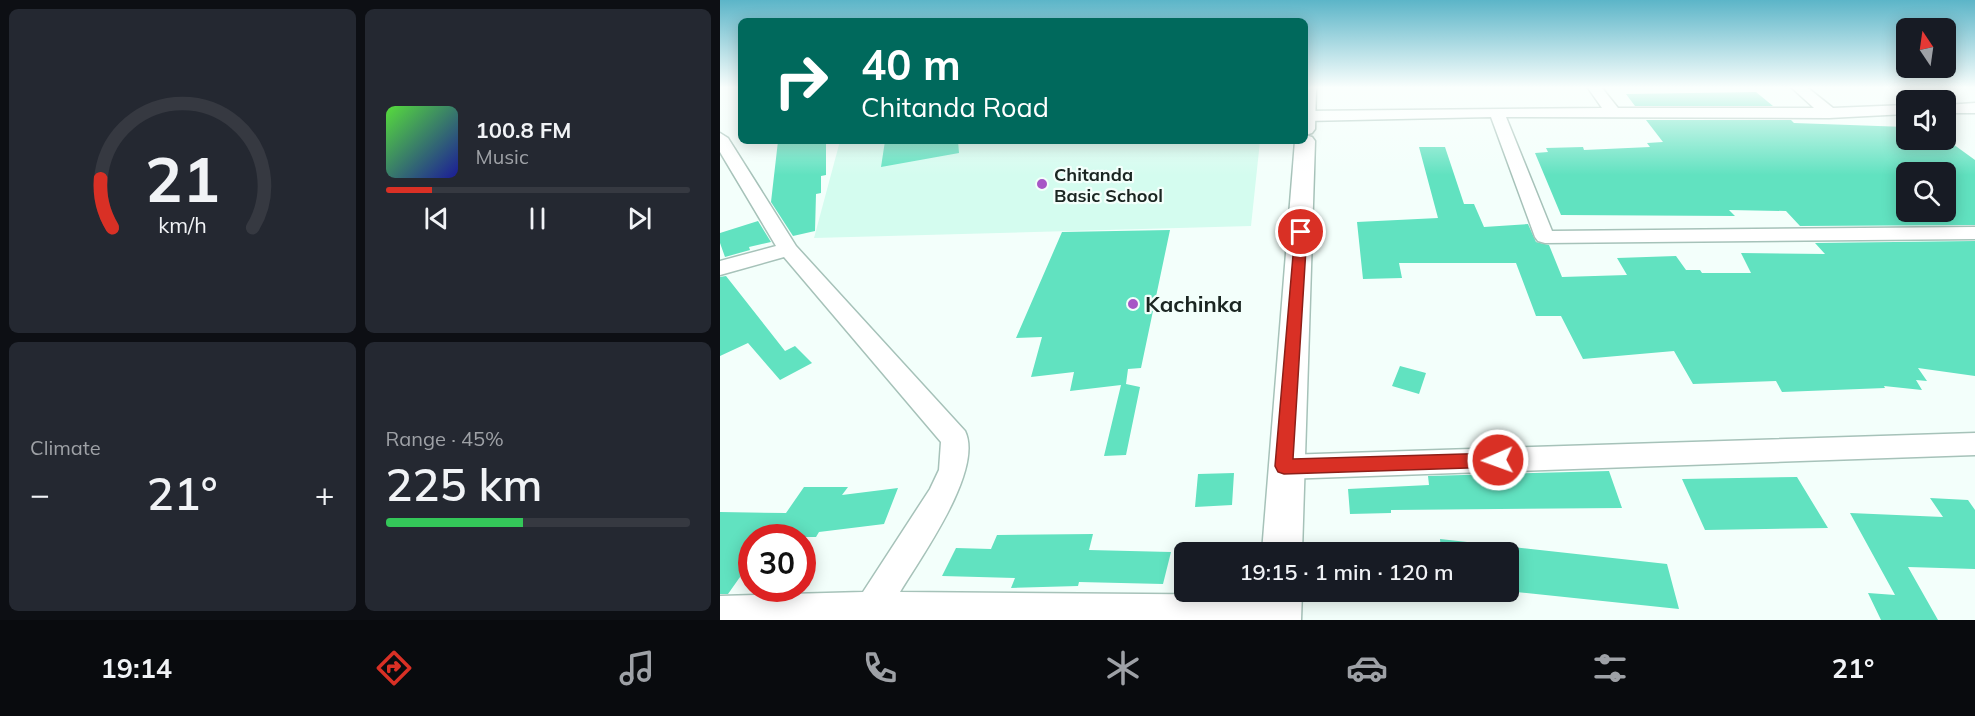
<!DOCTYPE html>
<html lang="en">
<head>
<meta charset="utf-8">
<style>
	:root { --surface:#171b24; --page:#242831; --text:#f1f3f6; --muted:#9ea1a6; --line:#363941; --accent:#d93025 }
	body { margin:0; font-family:Mulish,sans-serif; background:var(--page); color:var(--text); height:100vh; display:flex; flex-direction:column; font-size:22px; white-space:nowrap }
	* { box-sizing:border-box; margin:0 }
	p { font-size:20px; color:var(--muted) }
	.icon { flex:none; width:33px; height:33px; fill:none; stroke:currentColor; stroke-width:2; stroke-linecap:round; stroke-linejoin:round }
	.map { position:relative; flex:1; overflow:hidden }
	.side { display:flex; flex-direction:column; gap:9px; padding:9px; background:#0d0f14; width:720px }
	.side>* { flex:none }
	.banner { position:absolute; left:18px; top:18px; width:570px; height:126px; border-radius:9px; box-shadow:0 3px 15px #0003; background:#00695c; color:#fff; overflow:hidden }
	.needle { width:39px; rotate:347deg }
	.fabs { position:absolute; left:1176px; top:18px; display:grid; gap:12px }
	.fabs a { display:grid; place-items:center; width:60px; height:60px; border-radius:9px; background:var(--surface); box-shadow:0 3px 15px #0003; font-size:30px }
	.speed { position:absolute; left:18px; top:524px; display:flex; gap:12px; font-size:30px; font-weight:700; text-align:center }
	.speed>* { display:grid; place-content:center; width:78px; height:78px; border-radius:50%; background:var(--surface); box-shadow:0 3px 15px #0003; line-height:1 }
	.speed .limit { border:9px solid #d22; background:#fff; color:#111 }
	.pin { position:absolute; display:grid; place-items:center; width:51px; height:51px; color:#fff; margin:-26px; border:3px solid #fff; border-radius:50%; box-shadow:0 2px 6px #0007 }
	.me { position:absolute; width:66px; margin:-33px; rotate:268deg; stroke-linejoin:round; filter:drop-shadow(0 0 4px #0008) }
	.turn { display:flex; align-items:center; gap:21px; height:126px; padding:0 24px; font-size:27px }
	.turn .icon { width:78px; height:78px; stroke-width:2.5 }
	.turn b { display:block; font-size:42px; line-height:51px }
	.big { font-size:45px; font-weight:600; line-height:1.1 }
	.side .widget { flex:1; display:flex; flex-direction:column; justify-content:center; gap:9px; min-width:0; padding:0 21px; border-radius:9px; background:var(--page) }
	.side .dial { align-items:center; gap:0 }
	.dial svg { height:156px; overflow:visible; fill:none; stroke:var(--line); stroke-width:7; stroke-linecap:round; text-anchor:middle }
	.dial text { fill:var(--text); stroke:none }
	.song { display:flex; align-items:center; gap:18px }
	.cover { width:72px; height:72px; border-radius:9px; background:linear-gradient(135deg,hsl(110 70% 55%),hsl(240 70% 35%)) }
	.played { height:6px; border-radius:3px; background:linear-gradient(90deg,var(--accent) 15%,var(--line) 15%) }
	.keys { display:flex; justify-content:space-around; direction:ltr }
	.heat { display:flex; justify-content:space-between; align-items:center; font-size:33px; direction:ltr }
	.charge { height:9px; border-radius:4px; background:linear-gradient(90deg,#34c759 45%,var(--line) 0) }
	.side .tiles { flex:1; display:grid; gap:9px; grid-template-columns:repeat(2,1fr) }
	.trip { position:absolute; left:454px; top:542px; width:345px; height:60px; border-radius:9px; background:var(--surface); box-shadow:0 3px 15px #0003; font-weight:600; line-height:60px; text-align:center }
	.tab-bar { display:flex; height:96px; justify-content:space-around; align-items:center; background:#090b0e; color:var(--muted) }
	.tab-bar .icon { width:42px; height:42px }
	.tab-bar .active { color:var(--accent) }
	.tab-bar b { font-size:27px; color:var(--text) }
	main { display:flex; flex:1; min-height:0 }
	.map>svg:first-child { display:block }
</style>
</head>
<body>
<main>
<section class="side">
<div class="tiles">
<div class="widget dial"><svg viewBox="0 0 100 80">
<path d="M14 69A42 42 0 1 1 86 69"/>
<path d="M14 69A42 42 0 0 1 8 44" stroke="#d93025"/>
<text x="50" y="56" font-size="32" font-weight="700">21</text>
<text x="50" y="72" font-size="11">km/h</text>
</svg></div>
<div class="widget">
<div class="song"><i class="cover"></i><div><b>100.8 FM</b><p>Music</p></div></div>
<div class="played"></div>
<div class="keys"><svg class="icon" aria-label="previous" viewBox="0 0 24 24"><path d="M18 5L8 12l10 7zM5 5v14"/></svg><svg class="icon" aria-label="pause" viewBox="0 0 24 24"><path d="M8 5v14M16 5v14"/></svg><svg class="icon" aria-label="next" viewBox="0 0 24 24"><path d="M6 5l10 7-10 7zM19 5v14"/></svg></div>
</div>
<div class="widget"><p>Climate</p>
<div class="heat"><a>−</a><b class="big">21°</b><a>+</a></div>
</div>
<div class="widget"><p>Range · 45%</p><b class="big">225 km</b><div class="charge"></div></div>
</div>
</section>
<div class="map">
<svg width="1255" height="620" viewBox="0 0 1255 620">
	<rect width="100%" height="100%" fill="#f3fffb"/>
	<path fill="#d4fcef" d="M120,141h420l-9,85 -437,12z"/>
	<path fill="#61e2c0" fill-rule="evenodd" d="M1036,92l17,14h-138l-9,-12z
		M926,120h145l3,3 112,4v13l40,-1 29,21v65l-175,1 -14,-15 -57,-1 6,6 -174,-1 -26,-62 13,-1 -2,-4 37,-1 1,3 66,-3 -3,-4 16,-1zM1186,172h40v40h-40z
		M58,141h48v34l-5,1v17l-5,1 -1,37 -22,5 -22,-34z
		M165,141h73l1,12 -78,14z
		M699,147h26l19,57h10l10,23 44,-3 8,18 13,3 13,32 65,-2 -10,-17 59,-2 10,14h14l2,3h49l-10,-20 84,1 -10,-11 160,-2v135l-57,-8 9,13 -11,-1 6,10 -38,-4 1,2 -103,4 -6,-11 -83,3 -19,-33 -91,8 -22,-43h-25l-20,-53h-117l3,15 -39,1 -6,-57 81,-4z
		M38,221l13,21 -22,5 1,3 -25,7 -5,-14v-10z
		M450,230l-29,138 -13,1 -2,15 14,3 -14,68 -22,1 17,-71 -51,6 4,-19 -43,5 11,-40 -26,1 46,-106z
		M6,276l59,75 10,-5 17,17 -32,17 -32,-37 -28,13v-79z
		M680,366l26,7 -7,21 -27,-8z
		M889,471l13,37 -231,2v3l-41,1 -2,-25 81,-4 -1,-9z
		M514,473l-2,32 -37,2 3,-33z
		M1077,477l31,51 -123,2 -23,-51z
		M84,487h44l-6,8 56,-7 -14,36 -65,8 -3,5h-64v23l-24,34h-8v-82l66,1z
		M1210,498l38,2 7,10v59l-67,-2 30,53h-57l-13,-27 27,2 -45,-82 93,4z
		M373,534l-4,16 82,2 -8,32 -84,-2 -1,4 -67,2 4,-10 -73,-2 14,-28 35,1 6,-14z
		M720,539l227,25 12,45 -173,-18h3v-39h-68z"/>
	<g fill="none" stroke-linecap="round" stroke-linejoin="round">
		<g stroke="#a6c2b9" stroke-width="3">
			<path id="minor" d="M868,88h14l16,20h196l-22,-20h16l25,20 73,-3v9l-77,4 -323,-1 46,114 423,-4v12l-430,4 -7,-2 -3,-4 -44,-120 -186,4v-10l297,-3z
				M1255,103v10h-29v-8z
				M0,133l8,5 68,108 169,185c19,39 -44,126 -65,161l380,3 12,5 5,12 -4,8h-573v-24l143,-4 67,-103 9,-19 2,-28 -157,-185 -64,18v-14l56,-15 -56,-94z
				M1255,433v22l-691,24 -10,-4 -4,-8 4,-8 10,-4z"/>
		</g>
		<g stroke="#a6c2b9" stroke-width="3">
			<path id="tertiary" d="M585,88h11l-1,41 -3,4 -7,2 7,2 3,4 -13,411h-40l33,-411h10z
				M540,591h42l-1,29h-42z"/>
		</g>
		<use href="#minor" fill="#fff" fill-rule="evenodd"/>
		<use href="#tertiary" fill="#fff" fill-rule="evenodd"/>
	</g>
	<linearGradient id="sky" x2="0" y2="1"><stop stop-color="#5cb5c8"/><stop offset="0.5" stop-color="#fafffd"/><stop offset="1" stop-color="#fafffd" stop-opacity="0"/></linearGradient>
	<rect width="1255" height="175" fill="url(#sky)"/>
	<path fill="#d93025" stroke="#8d1f18" stroke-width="1.5" d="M581,228l6,4 -14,227 205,-6 6,2 3,5 -3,5 -6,2 -214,7 -6,-2 -3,-6 20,-234z"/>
	<g fill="#a756c6" stroke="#f3fffb" stroke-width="2">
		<circle cx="322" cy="184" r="6"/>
		<circle cx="413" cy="304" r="6"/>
	</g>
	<g text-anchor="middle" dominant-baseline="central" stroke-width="4.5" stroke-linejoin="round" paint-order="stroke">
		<g font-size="18" font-weight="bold" fill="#1b2622" stroke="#f3fffb" text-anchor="start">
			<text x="334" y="174">Chitanda<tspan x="334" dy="21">Basic School</tspan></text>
		</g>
		<g font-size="22" font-weight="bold" fill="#1b2622" stroke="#f3fffb" text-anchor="start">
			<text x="425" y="304">Kachinka</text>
		</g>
	</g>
</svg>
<div class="fabs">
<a><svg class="needle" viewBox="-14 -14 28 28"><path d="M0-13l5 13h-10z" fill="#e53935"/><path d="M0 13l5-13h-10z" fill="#9ea1a6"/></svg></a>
<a><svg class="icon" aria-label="sound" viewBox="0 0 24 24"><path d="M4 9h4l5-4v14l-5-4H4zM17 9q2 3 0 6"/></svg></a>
<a><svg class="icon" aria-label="search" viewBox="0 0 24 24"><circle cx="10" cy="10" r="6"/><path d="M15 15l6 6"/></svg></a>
</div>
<div class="speed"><div class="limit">30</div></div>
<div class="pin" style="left:581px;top:232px;background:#d93025"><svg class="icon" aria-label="arrive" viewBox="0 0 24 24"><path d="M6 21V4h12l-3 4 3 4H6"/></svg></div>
<svg class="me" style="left:778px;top:460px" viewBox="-20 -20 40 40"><circle r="17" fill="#d93025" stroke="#fff" stroke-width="3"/><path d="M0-11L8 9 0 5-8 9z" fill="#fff"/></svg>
<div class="trip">19:15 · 1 min · 120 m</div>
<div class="banner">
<div class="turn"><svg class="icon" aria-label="right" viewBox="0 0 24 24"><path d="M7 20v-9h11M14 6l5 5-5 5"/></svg><div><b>40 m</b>Chitanda Road</div></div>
</div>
</div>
</main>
<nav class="tab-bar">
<b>19:14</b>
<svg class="icon active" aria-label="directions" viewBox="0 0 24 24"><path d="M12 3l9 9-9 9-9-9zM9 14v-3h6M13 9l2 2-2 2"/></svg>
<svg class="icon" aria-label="music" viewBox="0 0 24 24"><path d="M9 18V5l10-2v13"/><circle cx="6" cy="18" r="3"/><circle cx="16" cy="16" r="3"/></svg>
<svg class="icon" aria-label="phone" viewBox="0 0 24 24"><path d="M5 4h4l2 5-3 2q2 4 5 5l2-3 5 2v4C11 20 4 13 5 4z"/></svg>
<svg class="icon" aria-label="climate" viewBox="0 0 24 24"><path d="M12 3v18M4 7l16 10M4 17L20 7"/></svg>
<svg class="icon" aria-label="car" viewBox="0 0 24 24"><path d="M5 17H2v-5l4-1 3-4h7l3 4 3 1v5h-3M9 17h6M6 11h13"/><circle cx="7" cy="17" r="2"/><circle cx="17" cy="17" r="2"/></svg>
<svg class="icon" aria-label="filters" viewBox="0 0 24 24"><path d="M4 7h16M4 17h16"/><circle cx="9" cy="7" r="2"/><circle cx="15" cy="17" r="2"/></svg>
<b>21°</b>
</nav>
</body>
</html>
